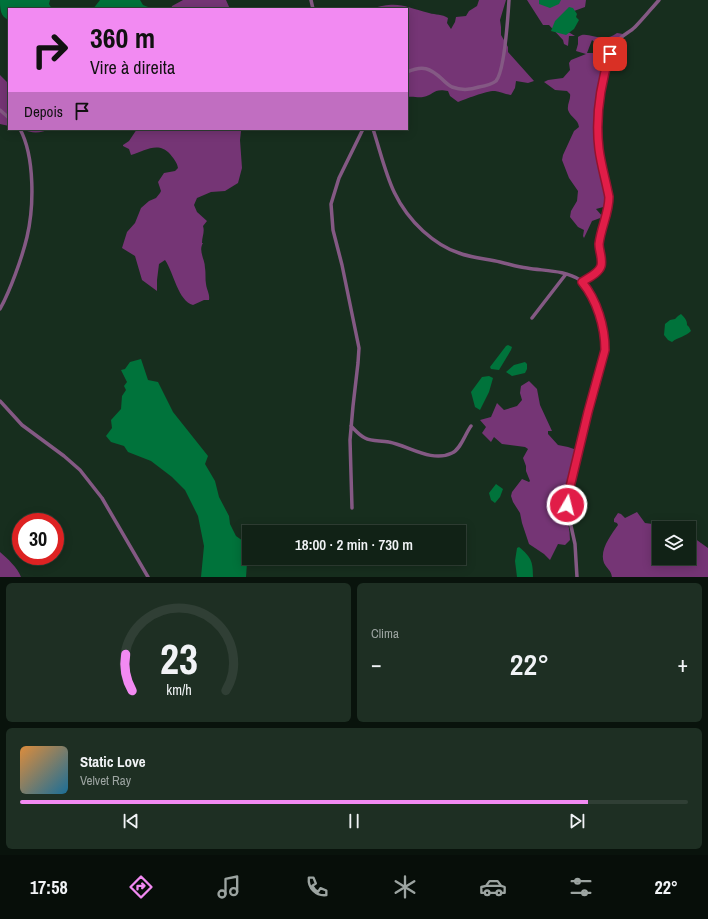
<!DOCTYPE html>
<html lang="pt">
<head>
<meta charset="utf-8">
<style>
	:root { --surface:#112216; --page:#1e2f23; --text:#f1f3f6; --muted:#9ca4a1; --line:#303f35; --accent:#f28af2 }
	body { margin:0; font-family:"Archivo Narrow",sans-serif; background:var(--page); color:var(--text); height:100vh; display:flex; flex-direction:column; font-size:15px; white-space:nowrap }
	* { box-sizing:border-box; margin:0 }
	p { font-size:13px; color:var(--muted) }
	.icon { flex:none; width:22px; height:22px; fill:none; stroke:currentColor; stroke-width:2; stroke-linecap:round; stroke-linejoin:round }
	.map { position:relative; height:577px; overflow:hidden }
	.drawer { display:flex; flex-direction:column; gap:6px; padding:6px; background:#09130c; flex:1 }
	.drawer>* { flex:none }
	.banner { position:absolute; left:8px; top:8px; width:400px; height:122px; border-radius:0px; box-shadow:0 2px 10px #0003,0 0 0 1px var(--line); background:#f28af2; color:#111; overflow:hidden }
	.tools { position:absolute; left:652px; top:521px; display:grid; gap:8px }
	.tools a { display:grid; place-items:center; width:44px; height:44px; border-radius:0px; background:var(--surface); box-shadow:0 2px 10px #0003,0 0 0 1px var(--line); font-size:20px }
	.speed { position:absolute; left:12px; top:513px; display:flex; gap:8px; font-size:20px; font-weight:700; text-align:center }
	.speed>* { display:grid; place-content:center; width:52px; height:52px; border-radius:50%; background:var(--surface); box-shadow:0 2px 10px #0003,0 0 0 1px var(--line); line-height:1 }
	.speed .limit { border:6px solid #d22; background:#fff; color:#111 }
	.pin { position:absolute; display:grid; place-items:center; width:34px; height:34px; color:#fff; margin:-17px; border-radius:8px; box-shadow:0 2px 6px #0006 }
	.me { position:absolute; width:44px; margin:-22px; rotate:8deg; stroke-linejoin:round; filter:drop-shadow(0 0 3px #0008) }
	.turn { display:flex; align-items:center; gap:14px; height:84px; padding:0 16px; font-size:18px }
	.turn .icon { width:52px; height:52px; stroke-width:2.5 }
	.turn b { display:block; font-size:28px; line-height:34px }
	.then { display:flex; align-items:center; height:38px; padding:0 16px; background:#0003; gap:8px; font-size:15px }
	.big { font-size:30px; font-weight:600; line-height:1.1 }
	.drawer .widget { flex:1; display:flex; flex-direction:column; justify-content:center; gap:6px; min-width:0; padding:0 14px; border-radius:6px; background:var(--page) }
	.drawer .dial { align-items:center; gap:0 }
	.dial svg { height:104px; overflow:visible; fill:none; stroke:var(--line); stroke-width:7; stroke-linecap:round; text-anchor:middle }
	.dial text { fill:var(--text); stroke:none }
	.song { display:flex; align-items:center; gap:12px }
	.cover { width:48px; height:48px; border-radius:6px; background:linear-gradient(135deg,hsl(30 70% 55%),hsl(200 70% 35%)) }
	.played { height:4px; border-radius:2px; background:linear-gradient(90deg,var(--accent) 85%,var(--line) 85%) }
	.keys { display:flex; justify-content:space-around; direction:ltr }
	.heat { display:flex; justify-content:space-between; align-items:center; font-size:22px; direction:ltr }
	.drawer .tiles { flex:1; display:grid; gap:6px; grid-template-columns:1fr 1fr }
	.widget:last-child { grid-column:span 2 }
	.trip { position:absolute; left:242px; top:525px; width:224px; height:40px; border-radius:0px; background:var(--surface); box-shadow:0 2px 10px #0003,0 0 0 1px var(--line); font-weight:600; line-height:40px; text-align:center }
	.menu { display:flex; height:64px; justify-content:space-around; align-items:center; background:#070e09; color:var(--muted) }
	.menu .icon { width:28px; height:28px }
	.menu .active { color:var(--accent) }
	.menu b { font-size:18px; color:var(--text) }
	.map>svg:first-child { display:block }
</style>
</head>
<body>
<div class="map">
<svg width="708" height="577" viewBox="0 0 708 577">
	<rect width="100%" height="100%" fill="#172e1e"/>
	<path fill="#753575" d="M183,0h43l4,9h-59l1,-3z
		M479,0h27l-6,20 1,7v8l7,12v5l26,29 -6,2 -12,-2 -1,7 -4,7c-6,-1 -11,-3 -16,-4 -6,-1 -30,8 -37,11l-8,-6 -2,-5c-15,-3 -14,4 -25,6 -5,1 -10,-1 -16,0v-88h-36c27,-9 34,-2 58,4 7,2 13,1 19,5l-1,5 4,6 4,-7 1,-5 10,-1 3,-5 8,-5z
		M527,0h59l-1,7 -11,4 -9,19 10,6h-6l-1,10 -4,-2 -1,-4 -14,-15h-6z
		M617,33l6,1 -16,14h-9l1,-2 -7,-6 -5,13h15l5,7 -8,28 -3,36 4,7v11l3,9 1,23 7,23 -4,9 -11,3 7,8 -11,4 -8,17 -1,-2 1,-6 -6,-3 -8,-10 1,-6 6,-10 1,-10 -9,-13 -7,-18 1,-5 11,-24 5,-4c-1,-8 -8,-9 -11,-17 -1,-6 3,-11 2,-16l-3,-3 -12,-1 -11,-8 4,-2 15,-2 7,-8 -1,-7 2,-3 15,-6 -10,-3 2,-7v-7c9,-8 23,8 39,-4z
		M0,75l9,9v42l-9,-2z
		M21,129h30c-12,4 -17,5 -30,0z
		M137,129h108l-4,2 -1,9 2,28 -4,15 -13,8 -14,1 -14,6 -3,7 3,7 10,9 -4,5c2,6 -1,10 -1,17h1c-5,8 2,16 2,25 1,6 0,11 1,16 1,7 4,10 3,16h-5l-11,5c-15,-4 -19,-32 -28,-45l-6,4 -2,16v11l-15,-11 -7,-24 -13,-8 5,-16 8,-9 6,-15 8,-7 7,-3 4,-5 1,-2 -3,-9 6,-9 11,-2 3,-3c-1,-6 -5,-10 -8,-14 -12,-13 -25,-3 -39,1l-2,-6 -6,-3v-1l6,-4z
		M529,381l8,8 3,16 12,26h-4v3l10,11 10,2 6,2c4,17 -6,34 -8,50 -1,14 4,27 4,41l-5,5 -7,-1 -8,16 -6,-6 -15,-10 -7,-21 -2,-10 -7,-11 -2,-6 1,-4 10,-13 7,3 1,-1 -4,-10v-5l-3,-8 5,-9 -3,-2 -23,-3 -8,-7 -3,5 -9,-9 4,-6 -6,-7 11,-3 6,-14 7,7 13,-4 5,-6 -2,-7 1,-7z
		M637,512l8,11 15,2 16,-2 8,5h-25v30h30v-27l5,7 14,10v29h-96c-1,-7 -5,-8 -8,-14 -5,-13 7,-28 14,-38l-1,-2 -3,-1v-3l4,-6 3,1 4,4z
		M0,552c8,7 17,15 21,25h-21z"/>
	<path fill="#00733b" d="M0,0h50l-1,4 3,5h-43v11c-9,-3 -9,-12 -9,-20z
		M100,0h40l3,5 5,2 2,2h-57z
		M539,0h22l-2,4 -9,4 -11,-4z
		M569,7l4,1 4,6 -1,3 3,3 -5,9 -8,6 -15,-4 4,-10z
		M681,314c4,4 6,6 6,11l2,2 2,4c-6,6 -13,6 -19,11l-4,-2 -4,-5 1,-11 5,-4 5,-1 3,-3z
		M508,345l4,2 -1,3 -12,20 -8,-1 -1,-2 16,-21z
		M141,359l7,21 10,2 15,30 35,44 -3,8 10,17 4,16 10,19 1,8 6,12 7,5 5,8 -2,28h-45l3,-31 -6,-30 -13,-26 -13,-13 -21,-16 -23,-9 -4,-6 -13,-4 -5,-6 6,-8 -1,-8 10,-11 1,-13 4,-6 -2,-4 3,-4 -6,-12 4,-1 5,-7z
		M525,362l2,2v5l-2,4 -13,3 -6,-4 8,-7z
		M489,376l4,2 -4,14 -9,18 -5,-3 -4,-15 11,-15z
		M496,484l7,5 -3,8 -5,6 -4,-3 -2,-7z
		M519,547c12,10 14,14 14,30h-16l-2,-16 2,-13z"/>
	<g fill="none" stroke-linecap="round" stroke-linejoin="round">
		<path stroke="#845984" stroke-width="3.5" d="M311,0l2,9
			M407,72c16,-7 23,-4 35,7 3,3 6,6 10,8 8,3 18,3 27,0 6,-1 12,-2 17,-6 9,-10 12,-66 13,-81
			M0,110l9,8
			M373,129c13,40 17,72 50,102 10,9 23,18 36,22 13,5 28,6 41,9 9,2 18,5 27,6 17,3 38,2 53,12 14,10 25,53 25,70l-17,62 -19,75 -2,18 2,12 6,27 2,33
			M582,282c6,-4 14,-7 18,-14 4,-6 -1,-17 0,-25 1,-16 9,-30 9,-46 -3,-16 -8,-32 -10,-48 -4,-32 -1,-79 17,-106 4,-7 13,-10 19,-16 8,-8 16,-18 24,-27
			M0,309c10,-18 22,-51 27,-72 7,-30 8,-80 -7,-108
			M532,318l34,-44
			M0,401l22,24 42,31 16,14 22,28 46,79
			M351,426c4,4 8,9 14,12 7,4 16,2 24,4 20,4 43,21 63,11 9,-4 13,-19 19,-27
			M352,508l-2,-68 3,-34 5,-43 1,-15 -17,-83 -9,-35 -2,-26 8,-26 24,-49"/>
	</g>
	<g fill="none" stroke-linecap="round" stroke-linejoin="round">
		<g stroke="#92132f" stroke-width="10">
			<path id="route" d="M567,505l3,-18 18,-75 17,-62c0,-23 -8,-50 -23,-68 6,-4 17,-9 19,-16 2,-7 -2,-15 -2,-22 2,-17 10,-31 10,-47 -3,-16 -8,-32 -10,-48 -4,-33 1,-63 11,-95"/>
		</g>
		<use href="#route" stroke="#e11d48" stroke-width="7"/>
	</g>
</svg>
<div class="tools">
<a><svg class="icon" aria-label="layers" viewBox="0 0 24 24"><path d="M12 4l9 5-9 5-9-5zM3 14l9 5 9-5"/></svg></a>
</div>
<div class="speed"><div class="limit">30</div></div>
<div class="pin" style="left:610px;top:54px;background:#d93025"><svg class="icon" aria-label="arrive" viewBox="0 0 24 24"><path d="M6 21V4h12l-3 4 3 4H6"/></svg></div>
<svg class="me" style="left:567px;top:505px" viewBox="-20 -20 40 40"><circle r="17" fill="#e11d48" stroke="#fff" stroke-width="3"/><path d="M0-11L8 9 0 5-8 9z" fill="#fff"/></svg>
<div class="trip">18:00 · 2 min · 730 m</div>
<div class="banner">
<div class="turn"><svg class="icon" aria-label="right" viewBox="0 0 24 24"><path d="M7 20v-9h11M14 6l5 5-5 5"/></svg><div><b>360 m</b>Vire à direita</div></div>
<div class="then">Depois<svg class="icon" aria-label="arrive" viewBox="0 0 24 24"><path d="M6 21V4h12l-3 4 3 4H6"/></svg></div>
</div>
</div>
<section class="drawer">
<div class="tiles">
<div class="widget dial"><svg viewBox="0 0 100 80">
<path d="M14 69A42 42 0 1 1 86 69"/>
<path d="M14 69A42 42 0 0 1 9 41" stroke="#f28af2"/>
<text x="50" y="56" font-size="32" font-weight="700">23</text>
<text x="50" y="72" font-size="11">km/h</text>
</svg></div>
<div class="widget"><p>Clima</p>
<div class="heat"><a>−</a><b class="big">22°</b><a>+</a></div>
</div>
<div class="widget">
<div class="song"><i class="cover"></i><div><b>Static Love</b><p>Velvet Ray</p></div></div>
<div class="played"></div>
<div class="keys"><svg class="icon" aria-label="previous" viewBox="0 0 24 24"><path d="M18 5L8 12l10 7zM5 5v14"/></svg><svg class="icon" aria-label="pause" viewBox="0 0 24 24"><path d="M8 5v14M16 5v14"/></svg><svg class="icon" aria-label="next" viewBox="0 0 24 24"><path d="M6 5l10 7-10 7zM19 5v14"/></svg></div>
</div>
</div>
</section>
<nav class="menu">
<b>17:58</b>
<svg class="icon active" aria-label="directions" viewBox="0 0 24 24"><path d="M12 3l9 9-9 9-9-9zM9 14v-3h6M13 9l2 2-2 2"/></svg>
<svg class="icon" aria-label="music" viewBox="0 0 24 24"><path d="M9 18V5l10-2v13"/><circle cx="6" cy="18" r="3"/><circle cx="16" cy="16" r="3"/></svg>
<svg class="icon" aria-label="phone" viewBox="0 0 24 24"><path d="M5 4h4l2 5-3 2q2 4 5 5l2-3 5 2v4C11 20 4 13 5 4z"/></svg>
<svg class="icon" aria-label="climate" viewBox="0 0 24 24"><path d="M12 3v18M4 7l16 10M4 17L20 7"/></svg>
<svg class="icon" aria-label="car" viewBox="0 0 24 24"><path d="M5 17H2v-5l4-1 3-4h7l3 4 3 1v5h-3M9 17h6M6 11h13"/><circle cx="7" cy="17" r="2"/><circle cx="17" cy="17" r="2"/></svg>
<svg class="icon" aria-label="filters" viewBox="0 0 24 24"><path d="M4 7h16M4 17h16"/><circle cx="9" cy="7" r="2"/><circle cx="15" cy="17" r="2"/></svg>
<b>22°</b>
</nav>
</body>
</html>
